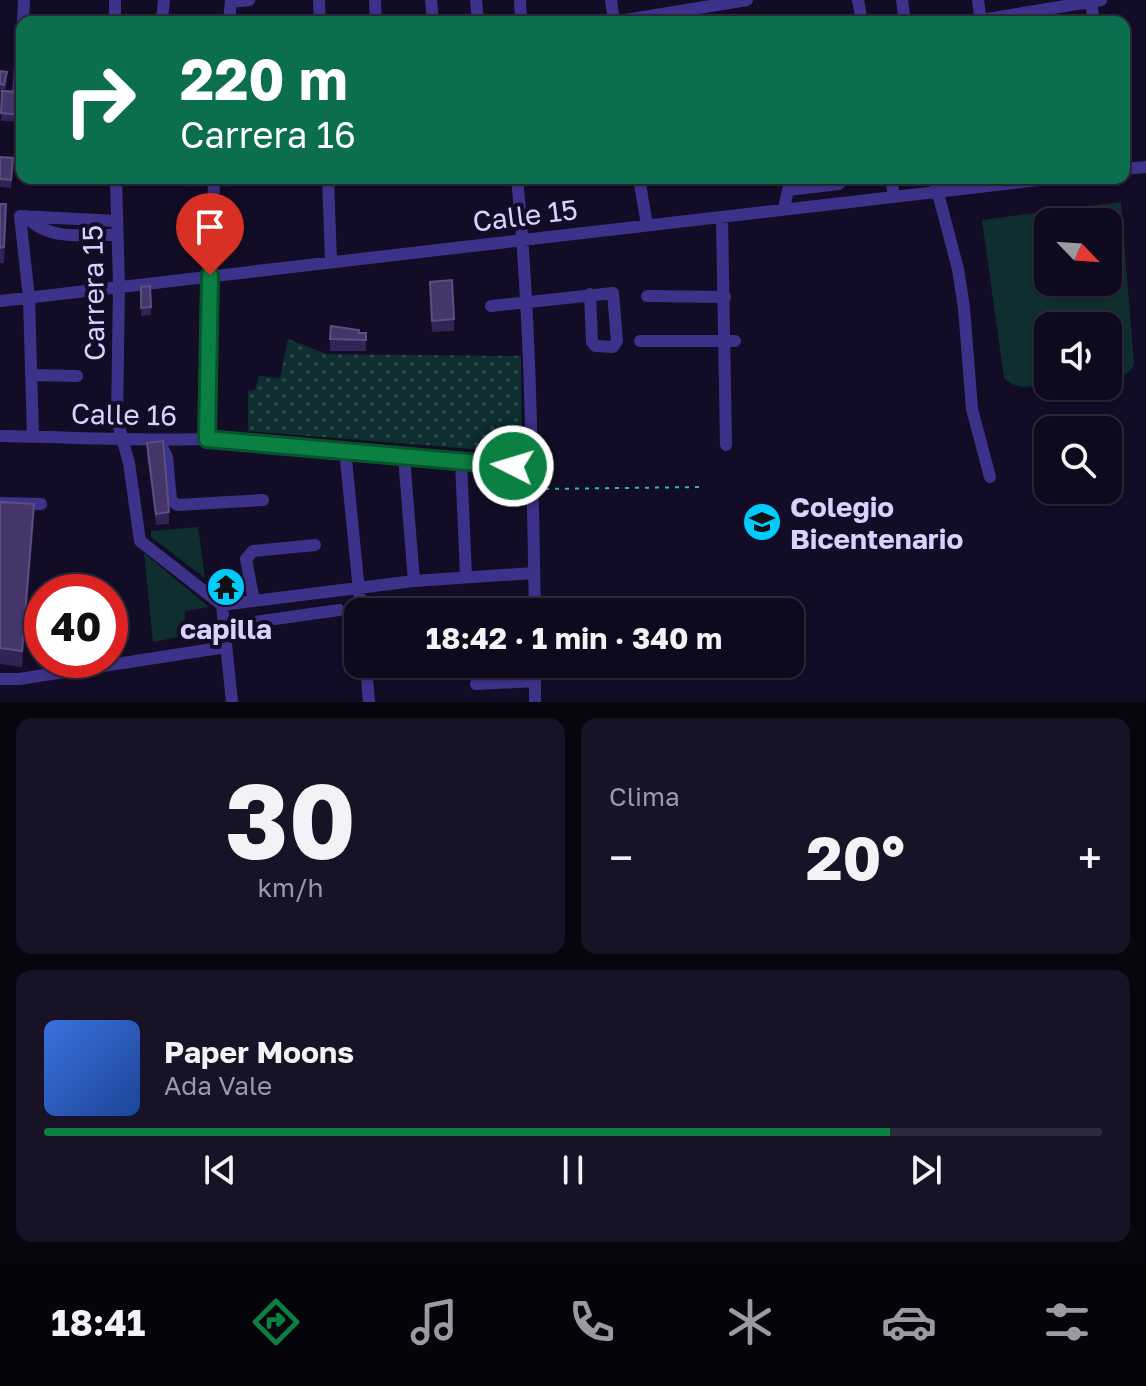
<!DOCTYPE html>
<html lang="es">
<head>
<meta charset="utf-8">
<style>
	:root { --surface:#0e091c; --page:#171225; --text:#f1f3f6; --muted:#9b9aa3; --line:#2e2a3b; --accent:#0b8043 }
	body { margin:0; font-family:"Golos Text",sans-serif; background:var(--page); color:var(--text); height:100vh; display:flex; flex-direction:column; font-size:30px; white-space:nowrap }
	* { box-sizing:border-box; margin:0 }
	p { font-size:26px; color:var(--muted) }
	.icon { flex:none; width:44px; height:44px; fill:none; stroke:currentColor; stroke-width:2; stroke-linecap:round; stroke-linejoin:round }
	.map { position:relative; height:702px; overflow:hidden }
	.drawer { display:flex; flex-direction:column; gap:16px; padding:16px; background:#08050f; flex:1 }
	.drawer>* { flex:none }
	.top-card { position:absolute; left:16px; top:16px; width:1114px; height:168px; border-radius:16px; box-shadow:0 2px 6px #0004,0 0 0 2px var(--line); background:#0b6e4f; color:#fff; overflow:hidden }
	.needle { width:52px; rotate:115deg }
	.controls { position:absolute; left:1034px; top:208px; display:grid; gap:16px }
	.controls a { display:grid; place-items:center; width:88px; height:88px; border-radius:16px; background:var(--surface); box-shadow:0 2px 6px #0004,0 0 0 2px var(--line); font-size:40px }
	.speed { position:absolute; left:24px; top:574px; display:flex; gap:16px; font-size:40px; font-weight:700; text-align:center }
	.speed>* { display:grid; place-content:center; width:104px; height:104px; border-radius:50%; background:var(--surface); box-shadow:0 2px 6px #0004,0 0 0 2px var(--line); line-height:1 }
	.speed .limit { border:12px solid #d22; background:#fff; color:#111 }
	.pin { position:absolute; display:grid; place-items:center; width:68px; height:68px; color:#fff; margin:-82px -34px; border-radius:50% 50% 50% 0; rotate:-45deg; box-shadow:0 0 8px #0007 }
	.pin .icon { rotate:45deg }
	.me { position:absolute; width:88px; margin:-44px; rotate:275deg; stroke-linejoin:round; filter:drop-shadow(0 0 6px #0008) }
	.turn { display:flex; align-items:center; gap:28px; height:168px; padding:0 32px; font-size:36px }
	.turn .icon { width:104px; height:104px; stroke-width:2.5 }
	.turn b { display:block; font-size:56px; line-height:68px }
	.big { font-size:60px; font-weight:700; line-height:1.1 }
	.drawer .tile { flex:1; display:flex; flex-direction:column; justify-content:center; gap:12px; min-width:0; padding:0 28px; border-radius:16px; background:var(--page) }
	.drawer .dial { align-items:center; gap:0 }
	.dial b { font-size:104px; line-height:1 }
	.song { display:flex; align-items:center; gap:24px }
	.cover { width:96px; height:96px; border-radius:12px; background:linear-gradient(135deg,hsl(220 70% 55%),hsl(220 70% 35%)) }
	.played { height:8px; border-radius:4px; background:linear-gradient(90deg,var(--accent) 80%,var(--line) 80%) }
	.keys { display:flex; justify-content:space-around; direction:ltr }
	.heat { display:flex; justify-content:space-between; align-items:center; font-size:44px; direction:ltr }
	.drawer .tiles { flex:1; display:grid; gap:16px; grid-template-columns:1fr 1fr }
	.tile:last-child { grid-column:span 2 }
	.trip { position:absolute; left:344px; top:598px; width:460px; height:80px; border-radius:16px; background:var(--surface); box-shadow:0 2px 6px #0004,0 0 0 2px var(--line); font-weight:700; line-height:80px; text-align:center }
	.dock { display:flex; height:128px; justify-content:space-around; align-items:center; background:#06040b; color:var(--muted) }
	.dock .icon { width:56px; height:56px }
	.dock .on { color:var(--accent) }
	.dock b { font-size:36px; color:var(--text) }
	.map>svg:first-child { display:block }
</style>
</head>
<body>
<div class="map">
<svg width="1146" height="702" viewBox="0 0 1146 702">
	<defs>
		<pattern id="grass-dots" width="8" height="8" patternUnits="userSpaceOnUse" patternTransform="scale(2)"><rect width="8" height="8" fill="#0e2e30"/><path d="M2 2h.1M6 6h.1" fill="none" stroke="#304b4f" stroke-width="1.8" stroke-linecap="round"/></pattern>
	</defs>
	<rect width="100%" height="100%" fill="#130c26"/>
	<path fill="url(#grass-dots)" d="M288,339l39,15 194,2 1,97 -274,-22v-40l7,-1 4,-14 21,2z"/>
	<path fill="#0e2e30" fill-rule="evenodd" d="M1121,202l13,162c-4,12 -14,12 -26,13v-51h-60v58c-17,2 -31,7 -44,-6l-22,-158zM1048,222h60v60h-60z
		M198,527l7,51 -54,-41v-6z
		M144,553l65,54 -24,4 -1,25 -31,6z"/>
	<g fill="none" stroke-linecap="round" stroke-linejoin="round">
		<path stroke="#21bec2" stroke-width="2" stroke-dasharray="4 6" stroke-linecap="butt" d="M545,489l154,-2"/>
		<path stroke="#3d328a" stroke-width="12" d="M319,0l1,22
			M375,0l1,22
			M431,0l2,22
			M476,0l2,22
			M520,0l1,22
			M611,0l3,22
			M858,0l4,22
			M902,0l3,22
			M978,0l3,22
			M231,2l18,-2
			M1091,2l3,20
			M162,20l2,-20
			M981,20l120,-20
			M23,22l1,-22
			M115,22v-22
			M229,22l2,-22
			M613,22l134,-22
			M22,35l-4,61h4
			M1124,169l22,-2
			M116,178l3,107 -2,135 12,43 11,78 82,64
			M328,178l3,83
			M517,178c14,144 15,289 18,434
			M639,178l8,47
			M891,178l3,19
			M934,178l24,91 6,39 8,101 18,68
			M784,208l4,-18 51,-6v-6
			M26,216c21,26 61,18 90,19
			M722,218l4,227
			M647,296l78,1
			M0,301l1056,-123
			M491,306l122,-13 4,48 -4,6 -18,-1 -3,-4 -2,-48
			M640,341h95
			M31,375l46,1
			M0,436c69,1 138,5 207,3l326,28
			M33,437l-4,-139 -9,-82 96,5
			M207,439l7,-261
			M159,441l8,16 4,43 6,5 86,-5
			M345,449l16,163
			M404,457l10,124
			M461,461l5,115
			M0,503l41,1
			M254,601l-8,-42 7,-8 62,-6
			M222,605l192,-24 120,-8
			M222,605l10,97
			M240,624l99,-14
			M366,664l3,38
			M0,679h19l207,-32
			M476,684l59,-3
			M535,702v-38"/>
	</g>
	<path fill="#322356" d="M0,71l7,9 -2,11 17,1v30l-21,-1 1,-29h-2z
		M0,157l13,9 -2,22 -11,-1z
		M0,204l6,15 -2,44h-4z
		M430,282l24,37v12l-22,1z
		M150,286l1,29 -10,1v-29z
		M359,333h7v18h-36v-12z
		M147,443l22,69v12l-13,1 -9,-70z
		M0,502l34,18 -12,147 -22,-3z"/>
	<path fill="#1e123b" d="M34,504v16l-12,147v-16z"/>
	<path fill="#443668" stroke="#5b4e80" stroke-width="2" d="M0,71l7,1 -3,13 -4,-1z
		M2,91l20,1v23l-21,-2z
		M0,157l13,1 -2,22 -11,-1z
		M0,204h6l-2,43 -4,1z
		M452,280l2,39 -22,2 -2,-39z
		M150,286l1,21 -10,1v-21z
		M331,326l28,4v3h7v7l-36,-1z
		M163,441l6,71 -13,2 -9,-71z
		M0,502l34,2 -12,147 -22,-3z"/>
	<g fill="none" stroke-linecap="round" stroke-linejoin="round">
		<g stroke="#07532c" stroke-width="20">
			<path id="route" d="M210,275l-3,164 306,27"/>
		</g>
		<use href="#route" stroke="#0b8043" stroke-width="14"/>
	</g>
	<defs>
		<g id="school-disc" transform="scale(2)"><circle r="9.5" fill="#00ccfc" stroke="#130c26"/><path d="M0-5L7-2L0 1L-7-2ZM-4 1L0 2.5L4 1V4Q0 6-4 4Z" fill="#111"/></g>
		<g id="temple-disc" transform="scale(2)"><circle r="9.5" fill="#00ccfc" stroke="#130c26"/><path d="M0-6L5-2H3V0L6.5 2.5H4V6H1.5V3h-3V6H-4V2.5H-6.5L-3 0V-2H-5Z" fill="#111"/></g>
	</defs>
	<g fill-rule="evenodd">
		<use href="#school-disc" x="762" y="522"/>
		<use href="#temple-disc" x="226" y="587"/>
	</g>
	<g text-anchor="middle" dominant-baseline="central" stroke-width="8" stroke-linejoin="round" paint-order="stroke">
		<g font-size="28" fill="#dad1ff" stroke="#130c26">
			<text transform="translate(525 215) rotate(-7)">Calle 15</text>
			<text transform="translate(93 293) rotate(-91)">Carrera 15</text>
			<text transform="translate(124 414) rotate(1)">Calle 16</text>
		</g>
		<g font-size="28" font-weight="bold" fill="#dad1ff" stroke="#130c26" text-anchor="start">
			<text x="790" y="506">Colegio<tspan x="790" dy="32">Bicentenario</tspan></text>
			<text x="226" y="628" text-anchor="middle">capilla</text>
		</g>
	</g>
</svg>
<div class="controls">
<a><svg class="needle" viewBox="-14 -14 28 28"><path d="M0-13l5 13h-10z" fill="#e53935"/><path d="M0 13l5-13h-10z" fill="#9b9aa3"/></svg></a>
<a><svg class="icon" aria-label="sound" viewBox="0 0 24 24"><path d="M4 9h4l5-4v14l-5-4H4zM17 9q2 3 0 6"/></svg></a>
<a><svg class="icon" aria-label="search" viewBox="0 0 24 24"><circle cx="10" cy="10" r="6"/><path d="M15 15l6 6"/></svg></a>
</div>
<div class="speed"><div class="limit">40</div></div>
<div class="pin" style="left:210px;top:275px;background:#d93025"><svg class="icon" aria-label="arrive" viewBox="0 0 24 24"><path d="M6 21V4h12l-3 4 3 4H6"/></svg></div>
<svg class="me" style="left:513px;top:466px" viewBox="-20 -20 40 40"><circle r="17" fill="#0b8043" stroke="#fff" stroke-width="3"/><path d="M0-11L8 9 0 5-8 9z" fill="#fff"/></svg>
<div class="trip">18:42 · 1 min · 340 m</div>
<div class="top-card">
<div class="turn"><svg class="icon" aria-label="right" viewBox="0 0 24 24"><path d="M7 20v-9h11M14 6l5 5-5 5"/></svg><div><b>220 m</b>Carrera 16</div></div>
</div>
</div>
<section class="drawer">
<div class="tiles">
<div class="tile dial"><b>30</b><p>km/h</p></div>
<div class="tile"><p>Clima</p>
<div class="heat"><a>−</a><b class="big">20°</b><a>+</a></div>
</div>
<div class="tile">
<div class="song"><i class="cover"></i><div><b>Paper Moons</b><p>Ada Vale</p></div></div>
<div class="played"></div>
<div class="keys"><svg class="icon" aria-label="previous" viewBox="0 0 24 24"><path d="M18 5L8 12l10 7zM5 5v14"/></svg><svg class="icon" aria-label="pause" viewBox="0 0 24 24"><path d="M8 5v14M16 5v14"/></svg><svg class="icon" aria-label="next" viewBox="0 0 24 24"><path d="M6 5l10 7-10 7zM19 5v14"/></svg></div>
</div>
</div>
</section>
<nav class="dock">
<b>18:41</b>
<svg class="icon on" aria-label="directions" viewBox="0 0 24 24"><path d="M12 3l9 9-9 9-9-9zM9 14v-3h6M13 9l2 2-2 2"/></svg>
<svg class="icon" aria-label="music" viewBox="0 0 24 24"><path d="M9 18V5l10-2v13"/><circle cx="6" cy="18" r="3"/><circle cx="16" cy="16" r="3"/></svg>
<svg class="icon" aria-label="phone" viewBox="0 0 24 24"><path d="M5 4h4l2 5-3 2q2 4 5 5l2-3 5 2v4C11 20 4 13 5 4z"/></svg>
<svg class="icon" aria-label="climate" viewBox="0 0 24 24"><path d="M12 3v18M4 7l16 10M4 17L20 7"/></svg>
<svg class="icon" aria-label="car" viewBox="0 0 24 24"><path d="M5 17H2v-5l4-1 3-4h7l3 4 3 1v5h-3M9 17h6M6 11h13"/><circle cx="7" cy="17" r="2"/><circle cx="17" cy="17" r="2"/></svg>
<svg class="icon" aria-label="filters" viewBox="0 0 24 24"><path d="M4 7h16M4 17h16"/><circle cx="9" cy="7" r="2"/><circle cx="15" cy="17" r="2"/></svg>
</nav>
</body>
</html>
